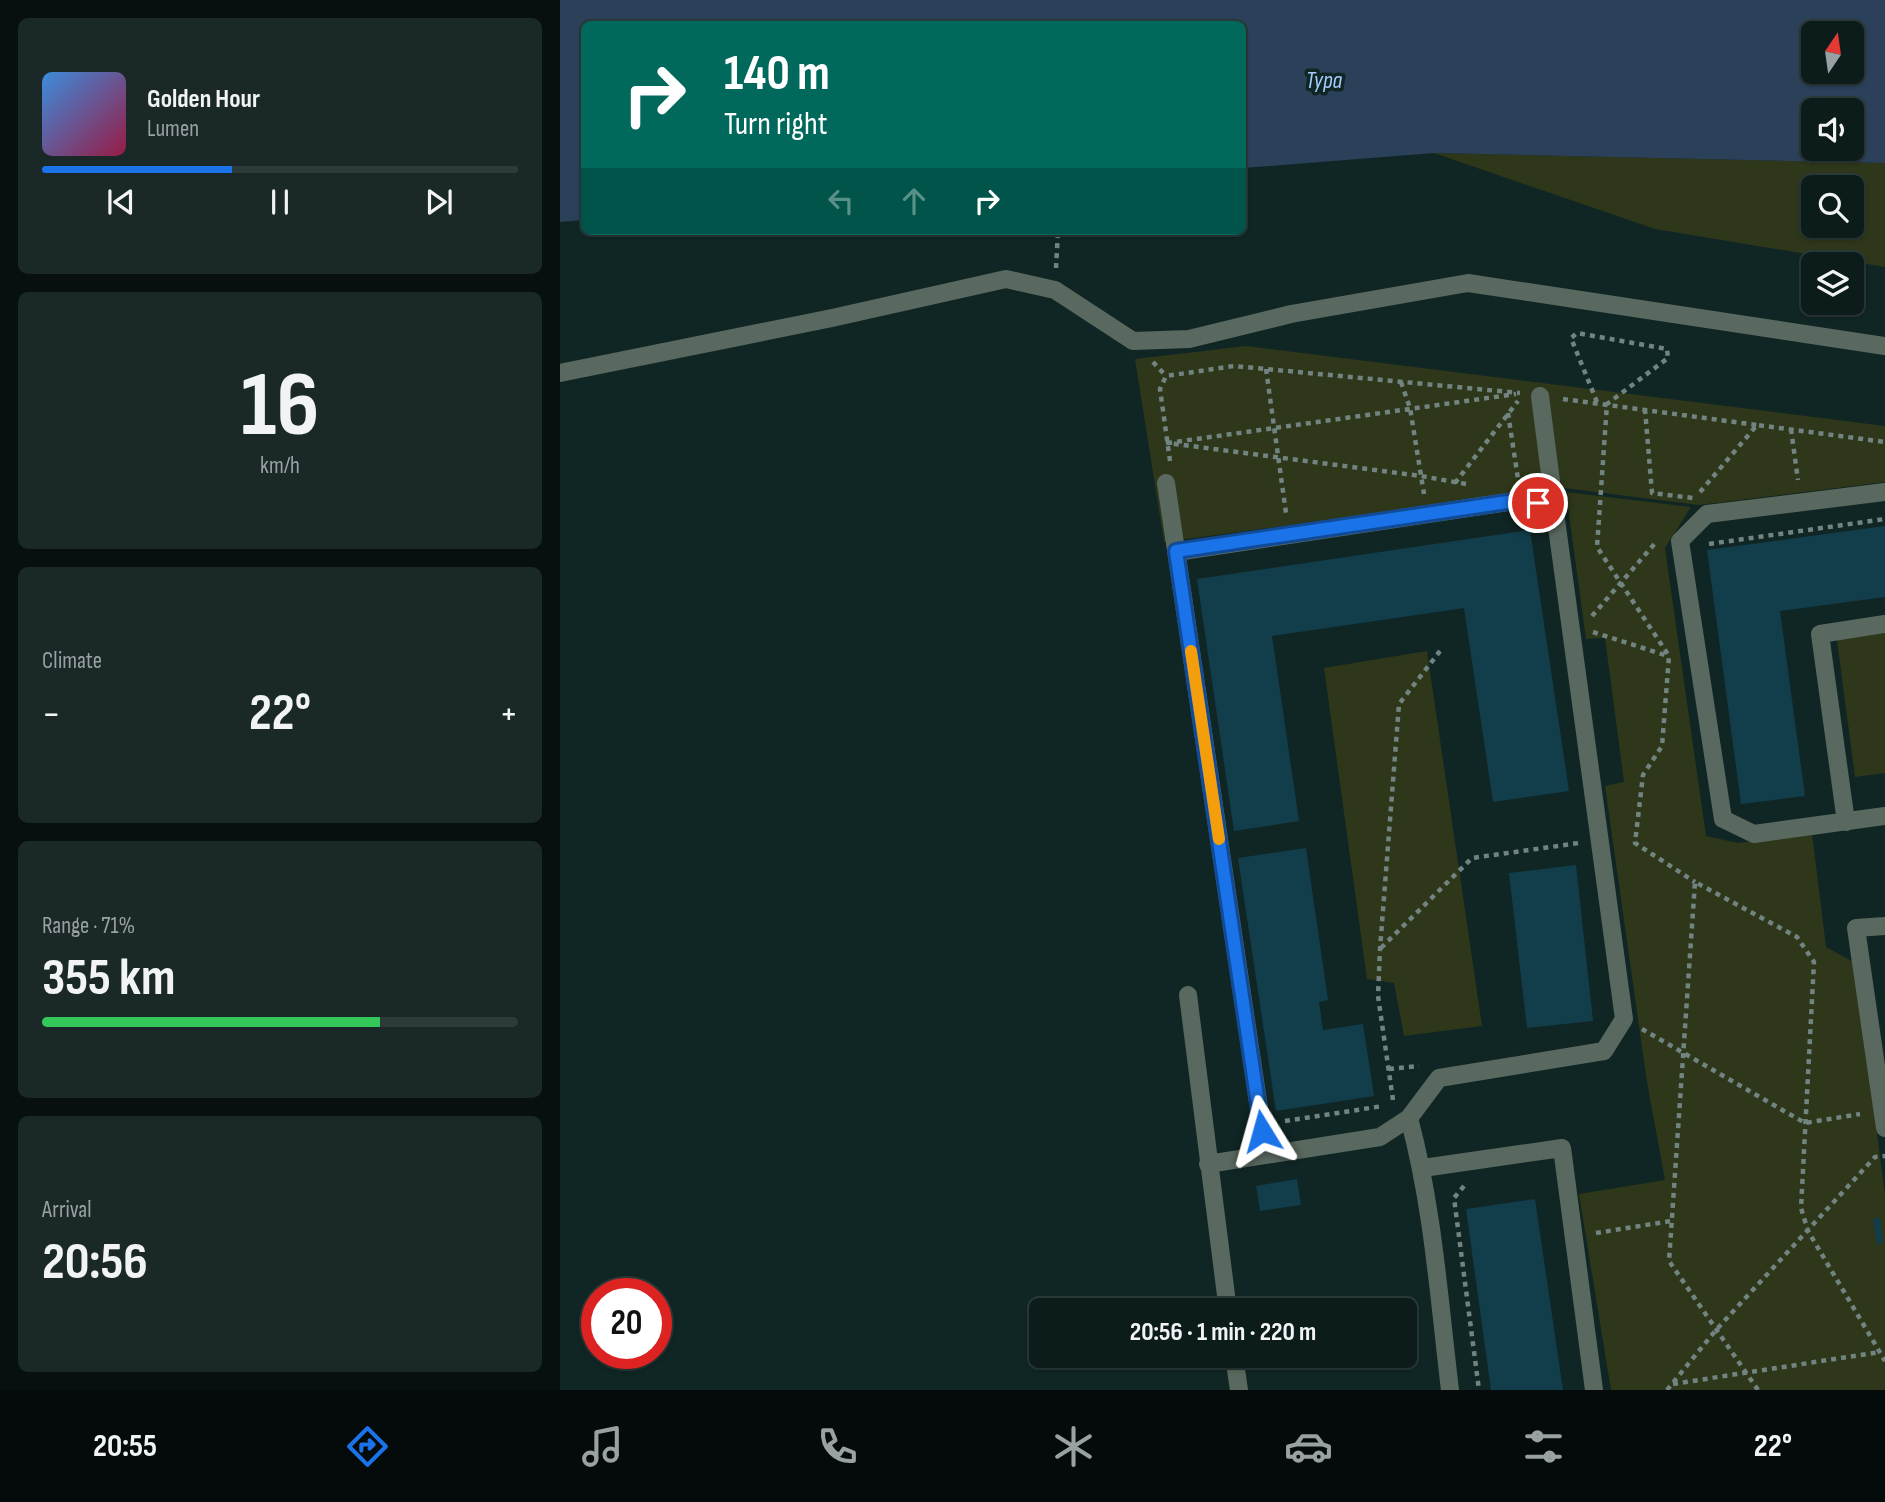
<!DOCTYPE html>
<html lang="en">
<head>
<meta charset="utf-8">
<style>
	:root { --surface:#0c1c1b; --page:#1a2928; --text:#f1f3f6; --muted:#9aa1a3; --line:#2c3a3a; --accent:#1a73e8 }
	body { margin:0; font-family:"Sofia Sans Condensed",sans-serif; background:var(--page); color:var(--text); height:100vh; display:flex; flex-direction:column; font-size:26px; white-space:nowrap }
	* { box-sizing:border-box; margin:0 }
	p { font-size:23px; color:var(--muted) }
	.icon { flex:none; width:38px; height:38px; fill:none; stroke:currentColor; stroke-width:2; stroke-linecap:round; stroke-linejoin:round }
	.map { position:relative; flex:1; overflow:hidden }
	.drawer { display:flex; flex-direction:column; gap:18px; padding:18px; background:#070f0f; width:560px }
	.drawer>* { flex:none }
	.top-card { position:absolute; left:21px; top:21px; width:665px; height:214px; border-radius:10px; box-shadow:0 2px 5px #0004,0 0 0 2px var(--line); background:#00695c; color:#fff; overflow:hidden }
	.needle { width:46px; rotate:13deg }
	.tools { position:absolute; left:1241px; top:21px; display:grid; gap:14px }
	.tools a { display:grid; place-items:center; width:63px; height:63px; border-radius:10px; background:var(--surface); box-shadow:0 2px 5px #0004,0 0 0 2px var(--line); font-size:35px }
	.speed { position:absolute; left:21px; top:1278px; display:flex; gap:14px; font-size:35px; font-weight:700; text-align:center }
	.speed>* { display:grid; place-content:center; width:91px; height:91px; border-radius:50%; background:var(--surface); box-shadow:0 2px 5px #0004,0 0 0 2px var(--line); line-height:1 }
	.speed .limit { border:10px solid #d22; background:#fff; color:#111 }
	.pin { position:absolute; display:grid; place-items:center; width:60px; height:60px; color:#fff; margin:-30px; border:4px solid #fff; border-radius:50%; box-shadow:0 2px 7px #0007 }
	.me { position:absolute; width:77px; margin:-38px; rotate:352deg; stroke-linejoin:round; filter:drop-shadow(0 0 5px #0008) }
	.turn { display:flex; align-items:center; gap:24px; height:147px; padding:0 28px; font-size:32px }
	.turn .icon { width:91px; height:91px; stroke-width:2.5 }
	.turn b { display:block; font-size:49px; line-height:60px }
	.lanes { display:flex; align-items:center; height:66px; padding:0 28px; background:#0003; justify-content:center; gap:35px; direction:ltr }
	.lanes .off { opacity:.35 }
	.big { font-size:52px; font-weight:700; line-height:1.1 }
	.drawer .widget { flex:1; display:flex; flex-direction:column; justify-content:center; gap:10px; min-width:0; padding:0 24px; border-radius:10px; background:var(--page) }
	.drawer .dial { align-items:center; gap:0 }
	.dial b { font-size:91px; line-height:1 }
	.song { display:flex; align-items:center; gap:21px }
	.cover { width:84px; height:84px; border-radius:10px; background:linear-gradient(135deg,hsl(210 70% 55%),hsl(340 70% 35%)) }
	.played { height:7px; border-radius:4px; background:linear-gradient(90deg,var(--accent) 40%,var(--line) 40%) }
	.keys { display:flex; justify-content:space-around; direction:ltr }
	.heat { display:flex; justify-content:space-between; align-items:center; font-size:38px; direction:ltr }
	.charge { height:10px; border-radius:5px; background:linear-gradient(90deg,#34c759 71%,var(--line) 0) }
	.trip { position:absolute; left:469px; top:1298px; width:388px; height:70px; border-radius:10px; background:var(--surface); box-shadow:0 2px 5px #0004,0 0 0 2px var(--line); font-weight:700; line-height:70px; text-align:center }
	.menu { display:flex; height:112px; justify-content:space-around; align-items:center; background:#050b0b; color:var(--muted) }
	.menu .icon { width:49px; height:49px }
	.menu .selected { color:var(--accent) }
	.menu b { font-size:32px; color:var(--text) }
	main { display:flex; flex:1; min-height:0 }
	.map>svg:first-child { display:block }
</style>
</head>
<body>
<main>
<section class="drawer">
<div class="widget">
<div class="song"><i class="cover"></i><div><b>Golden Hour</b><p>Lumen</p></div></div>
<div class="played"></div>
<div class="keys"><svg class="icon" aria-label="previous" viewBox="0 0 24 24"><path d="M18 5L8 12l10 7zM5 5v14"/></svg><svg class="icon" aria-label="pause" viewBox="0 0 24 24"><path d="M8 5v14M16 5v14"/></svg><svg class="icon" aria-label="next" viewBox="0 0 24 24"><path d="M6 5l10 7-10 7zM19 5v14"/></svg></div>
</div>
<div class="widget dial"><b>16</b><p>km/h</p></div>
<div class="widget"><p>Climate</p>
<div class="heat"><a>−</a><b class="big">22°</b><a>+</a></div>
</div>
<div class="widget"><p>Range · 71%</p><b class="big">355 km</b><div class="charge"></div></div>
<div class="widget"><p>Arrival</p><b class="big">20:56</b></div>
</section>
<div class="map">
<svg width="1325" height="1390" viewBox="0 0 1325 1390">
	<rect width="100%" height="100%" fill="#102624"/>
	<path fill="#2e3719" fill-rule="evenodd" d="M874,153l451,10v104l-230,-38zM1253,187h39v39h-39z
		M686,346l639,80v56l-186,23 -135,-17 -400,54 -29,-183z
		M1006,492l125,15 -26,41 41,288 32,7 74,-10 14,114 29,16 30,233v194h-274l-32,-196 86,-14 -18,-98 -42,-296 19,-4 -19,-144 -19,1z
		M1325,633v140l-30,4 -18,-137z
		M867,651l55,375 -78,10 -10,-53 -27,-4 -43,-311z"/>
	<path fill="#2b415a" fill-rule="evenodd" d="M0,0h1325v163l-451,-10 -191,15 -1,-144h-658v196l-24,2zM1253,33h39v39h-39zM1253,110h39v39h-39z"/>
	<path fill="#123e4b" d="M1325,526v71l-105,14 25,185 -64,8 -34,-254z
		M970,530l39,261 -76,11 -29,-194 -192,28 27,185 -65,10 -37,-252z
		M746,848l22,152 -9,2 4,28 40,-6 11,72 -98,15 -38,-253z
		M1016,865l17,156 -66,7 -18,-155z
		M737,1179l4,26 -41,6 -4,-25z
		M975,1199l28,191h-72l-25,-181z
		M1320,1218l3,25 -6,1 -4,-25z"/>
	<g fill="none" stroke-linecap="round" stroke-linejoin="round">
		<path stroke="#728482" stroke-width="4.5" stroke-dasharray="5 5" stroke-linecap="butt" d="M496,268l2,-37
			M593,362l13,14
			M706,369l20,144
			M841,382l9,26 14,86
			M1003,399l194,26
			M1037,402l-26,-64 6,-5 90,16 1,9 -61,46 -10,143 72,109 -7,90 -19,29 -8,68 60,39
			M1085,409l7,84 41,5
			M948,413l10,66
			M1231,429l7,51
			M610,461l-10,-72 6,-13 68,-10 286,27
			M895,483l63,-82
			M906,484l-45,-8 -253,-33 348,-49
			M1140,492l57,-67 128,17
			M1149,544l176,-25
			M1032,616l65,-75
			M1033,632l75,24
			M821,948l91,-90 107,-15
			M1082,1029l163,94 55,-9
			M829,1069l30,-3
			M833,1100l-15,-104 2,-47 19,-245 41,-53
			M725,1121l98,-15
			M904,1186l-10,12 25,192
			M1036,1233l75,-12
			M1113,1384l207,-32
			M1107,1390l49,-60 159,-173 10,-1
			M1198,1390l-89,-129 26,-379 102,55 17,25 -13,246 7,23 77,130"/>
		<path stroke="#5a695f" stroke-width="18" d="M0,373l272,-55 174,-39 49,11 78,51 56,-2 102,-25 177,-31 417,63
			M980,396l14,109
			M606,483l100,672
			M1325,492l-178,22 -27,27 43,278 31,15 131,-18
			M616,552l345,-52 33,5 70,514 -20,32 -165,27 -30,40 -29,19 -172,27
			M1286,822l-26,-188 65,-10
			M1325,926l-29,2 29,200
			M628,995l40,316
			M849,1118c24,89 30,181 41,272
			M863,1168l139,-20 32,242
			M674,1356l5,34"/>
	</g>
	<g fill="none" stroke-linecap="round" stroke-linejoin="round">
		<g stroke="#114b97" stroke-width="18">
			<path id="route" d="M702,1131l-86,-580 345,-51 17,3"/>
		</g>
		<use href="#route" stroke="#1a73e8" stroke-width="12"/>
		<path stroke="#f59e0b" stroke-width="12" d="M631,651l28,188"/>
	</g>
	<g text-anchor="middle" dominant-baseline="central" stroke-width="7" stroke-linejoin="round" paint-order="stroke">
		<g font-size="24" font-style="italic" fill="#a2cbfc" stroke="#102624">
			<text x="764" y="80">Тура</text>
		</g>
	</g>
</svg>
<div class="tools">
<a><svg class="needle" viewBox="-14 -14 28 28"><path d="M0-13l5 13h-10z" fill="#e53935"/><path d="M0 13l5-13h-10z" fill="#9aa1a3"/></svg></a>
<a><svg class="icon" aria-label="sound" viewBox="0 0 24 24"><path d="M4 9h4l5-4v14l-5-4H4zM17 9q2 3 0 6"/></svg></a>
<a><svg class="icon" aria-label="search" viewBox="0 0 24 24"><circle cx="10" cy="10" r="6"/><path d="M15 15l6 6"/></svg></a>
<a><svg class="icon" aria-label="layers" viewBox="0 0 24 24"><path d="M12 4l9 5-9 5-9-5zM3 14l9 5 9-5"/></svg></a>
</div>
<div class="speed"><div class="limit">20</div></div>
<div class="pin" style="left:978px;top:503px;background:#d93025"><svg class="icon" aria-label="arrive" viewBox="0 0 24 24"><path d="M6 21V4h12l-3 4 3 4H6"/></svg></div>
<svg class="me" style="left:702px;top:1131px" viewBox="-20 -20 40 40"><path d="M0-17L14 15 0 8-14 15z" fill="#1a73e8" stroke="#fff" stroke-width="4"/></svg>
<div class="trip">20:56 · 1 min · 220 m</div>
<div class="top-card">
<div class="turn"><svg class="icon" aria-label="right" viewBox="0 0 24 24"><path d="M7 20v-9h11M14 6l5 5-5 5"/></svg><div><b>140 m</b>Turn right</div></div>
<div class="lanes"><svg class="icon off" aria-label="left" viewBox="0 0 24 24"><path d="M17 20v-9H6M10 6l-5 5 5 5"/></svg><svg class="icon off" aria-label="ahead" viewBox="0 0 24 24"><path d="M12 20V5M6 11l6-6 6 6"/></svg><svg class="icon" aria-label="right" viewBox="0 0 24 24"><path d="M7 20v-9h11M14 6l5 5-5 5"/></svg></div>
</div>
</div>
</main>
<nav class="menu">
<b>20:55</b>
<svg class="icon selected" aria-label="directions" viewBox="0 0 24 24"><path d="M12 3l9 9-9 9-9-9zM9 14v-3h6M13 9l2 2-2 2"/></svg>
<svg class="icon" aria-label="music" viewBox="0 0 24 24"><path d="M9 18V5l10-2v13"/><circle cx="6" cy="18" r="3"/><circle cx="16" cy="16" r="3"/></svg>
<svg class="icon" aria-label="phone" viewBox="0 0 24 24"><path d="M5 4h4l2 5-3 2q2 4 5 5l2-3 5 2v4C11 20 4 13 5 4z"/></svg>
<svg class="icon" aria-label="climate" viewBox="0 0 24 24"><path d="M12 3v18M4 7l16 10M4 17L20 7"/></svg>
<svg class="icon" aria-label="car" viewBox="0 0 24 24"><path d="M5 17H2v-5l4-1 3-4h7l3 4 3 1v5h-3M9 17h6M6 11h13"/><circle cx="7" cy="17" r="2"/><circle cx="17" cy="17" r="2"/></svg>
<svg class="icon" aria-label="filters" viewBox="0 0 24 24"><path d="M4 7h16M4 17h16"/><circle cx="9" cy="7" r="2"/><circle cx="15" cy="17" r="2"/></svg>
<b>22°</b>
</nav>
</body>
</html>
